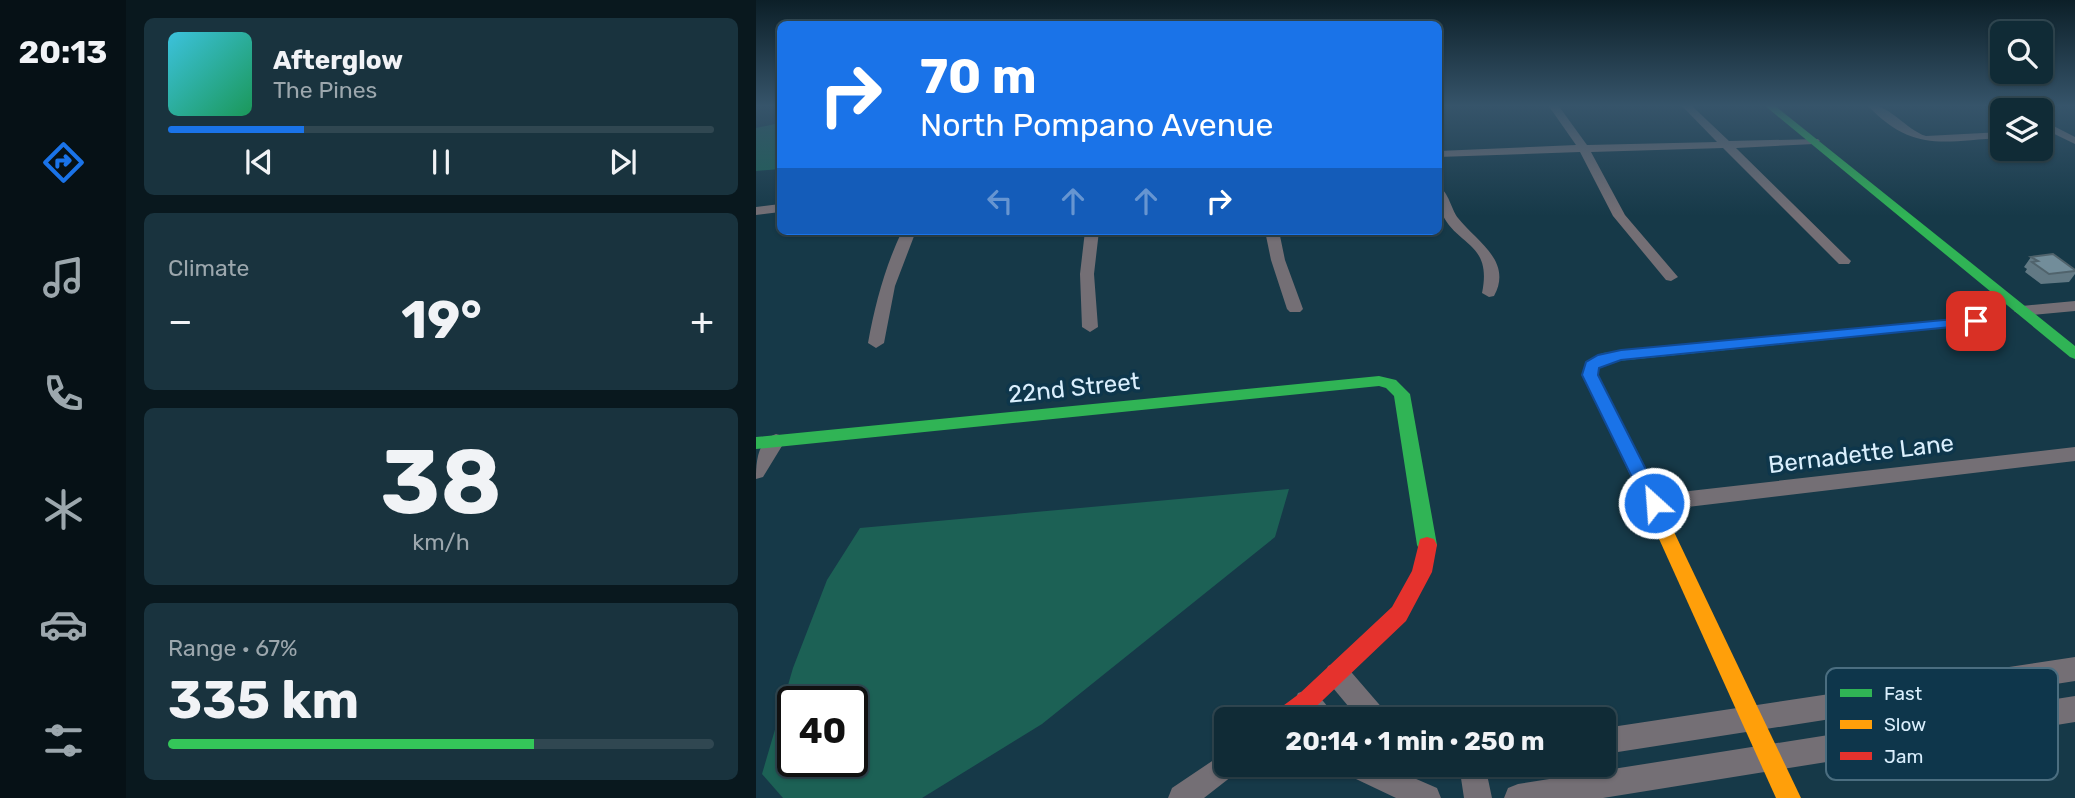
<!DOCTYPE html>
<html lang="en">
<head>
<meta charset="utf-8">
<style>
	:root { --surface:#102b36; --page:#19333e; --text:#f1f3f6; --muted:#9ca7ad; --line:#304751; --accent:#1a73e8 }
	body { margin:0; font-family:Rubik,sans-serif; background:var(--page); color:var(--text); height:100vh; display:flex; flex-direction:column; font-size:26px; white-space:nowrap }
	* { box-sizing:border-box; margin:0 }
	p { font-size:23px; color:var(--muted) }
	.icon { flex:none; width:38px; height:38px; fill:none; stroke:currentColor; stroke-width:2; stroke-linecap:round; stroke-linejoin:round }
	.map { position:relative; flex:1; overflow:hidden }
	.sheet { display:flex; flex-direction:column; gap:18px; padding:18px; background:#09181e; width:630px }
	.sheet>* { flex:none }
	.top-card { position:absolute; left:21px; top:21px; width:665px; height:214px; border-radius:10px; box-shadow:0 2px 5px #0004,0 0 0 2px var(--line); background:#1a73e8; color:#fff; overflow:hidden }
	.fabs { position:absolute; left:1234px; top:21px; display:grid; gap:14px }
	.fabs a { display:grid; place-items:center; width:63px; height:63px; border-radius:10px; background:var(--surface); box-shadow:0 2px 5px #0004,0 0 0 2px var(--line); font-size:35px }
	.speed { position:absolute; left:21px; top:686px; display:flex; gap:14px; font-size:35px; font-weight:700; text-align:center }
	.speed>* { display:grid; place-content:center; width:91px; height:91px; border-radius:50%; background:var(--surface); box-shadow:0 2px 5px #0004,0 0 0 2px var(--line); line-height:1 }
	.speed .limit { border:4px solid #111; border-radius:10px; background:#fff; color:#111 }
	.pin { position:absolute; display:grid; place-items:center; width:60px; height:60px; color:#fff; margin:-30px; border-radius:14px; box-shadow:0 4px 10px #0006 }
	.me { position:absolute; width:77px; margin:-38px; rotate:334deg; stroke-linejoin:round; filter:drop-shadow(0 0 5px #0008) }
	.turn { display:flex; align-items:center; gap:24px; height:147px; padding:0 28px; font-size:32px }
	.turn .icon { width:91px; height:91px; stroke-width:2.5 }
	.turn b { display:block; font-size:49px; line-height:60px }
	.lanes { display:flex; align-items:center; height:66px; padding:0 28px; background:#0003; justify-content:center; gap:35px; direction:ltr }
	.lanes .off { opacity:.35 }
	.big { font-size:52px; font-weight:700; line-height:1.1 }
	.sheet .tile { flex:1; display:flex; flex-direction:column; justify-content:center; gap:10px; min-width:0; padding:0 24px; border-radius:10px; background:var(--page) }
	.sheet .dial { align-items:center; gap:0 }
	.dial b { font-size:91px; line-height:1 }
	.song { display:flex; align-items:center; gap:21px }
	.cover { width:84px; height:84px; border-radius:10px; background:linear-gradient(135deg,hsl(190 70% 55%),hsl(150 70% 35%)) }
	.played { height:7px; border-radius:4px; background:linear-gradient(90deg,var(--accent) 25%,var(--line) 25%) }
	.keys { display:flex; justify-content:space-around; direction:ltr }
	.heat { display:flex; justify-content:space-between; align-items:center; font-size:38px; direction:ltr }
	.charge { height:10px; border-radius:5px; background:linear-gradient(90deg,#34c759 67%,var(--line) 0) }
	.trip { position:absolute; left:458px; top:707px; width:402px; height:70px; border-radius:10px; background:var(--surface); box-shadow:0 2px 5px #0004,0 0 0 2px var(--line); font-weight:700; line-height:70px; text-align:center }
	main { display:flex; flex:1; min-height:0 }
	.menu { display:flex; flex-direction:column; width:126px; justify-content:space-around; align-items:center; background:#061116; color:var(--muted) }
	.menu .icon { width:49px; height:49px }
	.menu .current { color:var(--accent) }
	.menu b { font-size:32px; color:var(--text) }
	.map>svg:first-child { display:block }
</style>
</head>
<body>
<main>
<nav class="menu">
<b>20:13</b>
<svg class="icon current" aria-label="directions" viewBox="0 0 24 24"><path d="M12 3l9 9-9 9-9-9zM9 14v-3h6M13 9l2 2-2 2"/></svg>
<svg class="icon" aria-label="music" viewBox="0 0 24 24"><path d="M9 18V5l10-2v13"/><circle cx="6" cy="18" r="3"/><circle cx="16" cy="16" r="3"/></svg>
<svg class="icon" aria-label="phone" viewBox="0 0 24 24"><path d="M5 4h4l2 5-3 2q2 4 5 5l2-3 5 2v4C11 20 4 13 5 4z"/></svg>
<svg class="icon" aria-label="climate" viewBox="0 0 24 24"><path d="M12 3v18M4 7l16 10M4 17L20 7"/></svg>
<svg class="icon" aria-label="car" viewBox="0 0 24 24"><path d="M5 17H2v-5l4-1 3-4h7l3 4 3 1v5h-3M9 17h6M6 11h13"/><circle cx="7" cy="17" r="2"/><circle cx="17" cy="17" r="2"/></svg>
<svg class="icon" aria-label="filters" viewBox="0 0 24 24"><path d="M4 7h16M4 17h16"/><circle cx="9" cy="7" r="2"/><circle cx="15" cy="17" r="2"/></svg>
</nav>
<section class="sheet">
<div class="tile">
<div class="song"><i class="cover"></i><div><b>Afterglow</b><p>The Pines</p></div></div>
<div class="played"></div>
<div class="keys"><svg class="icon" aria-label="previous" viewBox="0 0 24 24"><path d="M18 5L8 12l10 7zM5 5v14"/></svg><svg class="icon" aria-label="pause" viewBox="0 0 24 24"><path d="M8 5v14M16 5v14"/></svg><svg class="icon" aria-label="next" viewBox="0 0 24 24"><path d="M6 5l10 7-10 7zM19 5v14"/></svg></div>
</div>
<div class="tile"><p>Climate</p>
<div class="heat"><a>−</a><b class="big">19°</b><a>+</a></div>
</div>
<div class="tile dial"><b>38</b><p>km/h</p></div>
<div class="tile"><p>Range · 67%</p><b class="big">335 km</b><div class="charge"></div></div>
</section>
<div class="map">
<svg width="1319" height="798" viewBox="0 0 1319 798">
	<rect width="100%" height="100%" fill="#163948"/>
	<path fill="#1c6155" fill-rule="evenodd" d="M24,123v46l-24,2v-43z
		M533,489l-14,48 -233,187 -120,74h-139l-21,-24 31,-106 34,-88 33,-52zM37,702h59v59h-59z"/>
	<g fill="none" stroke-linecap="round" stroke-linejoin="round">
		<path fill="#746f75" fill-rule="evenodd" d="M792,105h10l29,40 130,-3 -36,-37h10l38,36 89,-2 2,2 -6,3 -78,4 115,113 -2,3h-10l-116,-116 -132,4 34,63 53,62 -7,4 -5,-1 -53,-64 -33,-64 -142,5v-6l138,-6z
			M1111,105c22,-2 38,24 59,31l76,-4v6c-60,3 -89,15 -135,-33z
			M1249,105h12l8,5h-12z
			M1284,119l35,18v7l-35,-17z
			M682,186c11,6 13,23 20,32 19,24 55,43 36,78l-5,1 -7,-4c11,-53 -28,-46 -42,-84 -3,-7 -2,-15 -2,-23z
			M24,204v8l-24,3v-8z
			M146,231h14l-21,55 -11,57 -8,5 -8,-5c7,-39 17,-76 34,-112z
			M329,231h14l-5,43 4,53 -8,5 -8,-5 -2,-53z
			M509,231h14l6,29 18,49 -3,3h-10l-3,-3 -16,-49z
			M1319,301v10l-53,5 -8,-5 8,-5z
			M20,434l7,2 2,5 -22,36 -7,2c0,-16 1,-39 20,-45z
			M1319,447v14l-421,50 -7,-2 -3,-6 3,-6 7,-2z
			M1319,657v24l-470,73v-26z
			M581,662l9,4 38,44 4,9h-29l-31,-37 -3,-8 3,-8z
			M551,690c13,5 22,16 27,29h-29l-11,-17 4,-9z
			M1319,696v26l-472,76h-99l4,-10 10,-4z
			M471,751v14h13l-4,8 -32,25h-36l4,-10z
			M591,765h37l53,23 4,10h-45l-40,-19z
			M703,765h26l7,33h-28z"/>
		<path fill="#30b455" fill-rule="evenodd" d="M1008,105h10l301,241v13l-5,-2z
			M1220,317l5,1 2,3 -2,3 -374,38 -8,5 -1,8 36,73 -2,4h-12l-2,-4 -36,-73 5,-14 16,-8z
			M623,376l17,4 14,14 27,151 -3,6 -7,2 -7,-2 -3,-6 -23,-149 -8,-8 -7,-2 -623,63v-12z"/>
		<path fill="#ff9f0a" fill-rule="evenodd" d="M870,442l6,2 2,4 167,350h-25l-158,-350 2,-4z"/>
		<path fill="#e5322d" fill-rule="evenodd" d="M671,537l7,2 3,6 -5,27 -26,49 -103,98h-30l3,-8 23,-17 93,-87 20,-36 8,-32z"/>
	</g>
	<path fill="#627984" d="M1275,257l44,13v4l-6,8 -28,2 -16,-12 2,-3 -3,-2z"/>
	<path fill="#728d9a" stroke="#50636c" stroke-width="2" d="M1297,254l22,16v1l-26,3 -17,-12 6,-1 -7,-4z"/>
	<linearGradient id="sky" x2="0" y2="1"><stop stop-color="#0c1f28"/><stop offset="0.49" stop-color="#36546a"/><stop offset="1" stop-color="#36546a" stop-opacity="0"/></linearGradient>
	<rect width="1319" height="216" fill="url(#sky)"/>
	<path fill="#1a73e8" stroke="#114b97" stroke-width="2" d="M1220,317l5,1v6l-360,36 -22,8 -1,7 65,128 -3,5 -6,2 -7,-2 -65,-133 4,-13 12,-7 23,-5z"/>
	<g text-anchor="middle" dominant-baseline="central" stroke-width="7" stroke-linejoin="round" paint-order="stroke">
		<g font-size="24" fill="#daeffd" stroke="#0e364b">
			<text transform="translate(318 388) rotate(-6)">22nd Street</text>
			<text transform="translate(1105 454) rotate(-7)">Bernadette Lane</text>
		</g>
	</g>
	<rect x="1070" y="668" width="232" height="112" rx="10" fill="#0e364b" stroke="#4b6e80" stroke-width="2"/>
	<rect x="1084" y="689" width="32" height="8" fill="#30b455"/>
	<rect x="1084" y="720" width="32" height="9" fill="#ff9f0a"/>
	<rect x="1084" y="752" width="32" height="8" fill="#e5322d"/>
	<g font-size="19" fill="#daeffd">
		<text x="1128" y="700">Fast</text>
		<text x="1128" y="731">Slow</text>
		<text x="1128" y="763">Jam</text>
	</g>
</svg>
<div class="fabs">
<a><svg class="icon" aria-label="search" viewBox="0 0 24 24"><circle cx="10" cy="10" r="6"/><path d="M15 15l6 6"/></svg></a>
<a><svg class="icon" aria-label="layers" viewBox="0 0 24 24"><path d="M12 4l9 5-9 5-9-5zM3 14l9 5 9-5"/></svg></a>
</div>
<div class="speed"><div class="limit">40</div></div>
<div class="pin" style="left:1220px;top:321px;background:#d93025"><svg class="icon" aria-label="arrive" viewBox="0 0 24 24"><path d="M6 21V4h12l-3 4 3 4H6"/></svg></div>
<svg class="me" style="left:898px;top:503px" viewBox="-20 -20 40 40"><circle r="17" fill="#1a73e8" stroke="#fff" stroke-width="3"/><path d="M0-11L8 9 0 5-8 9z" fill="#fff"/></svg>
<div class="trip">20:14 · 1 min · 250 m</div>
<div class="top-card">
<div class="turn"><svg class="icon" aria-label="right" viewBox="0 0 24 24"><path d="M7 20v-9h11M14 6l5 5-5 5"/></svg><div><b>70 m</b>North Pompano Avenue</div></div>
<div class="lanes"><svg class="icon off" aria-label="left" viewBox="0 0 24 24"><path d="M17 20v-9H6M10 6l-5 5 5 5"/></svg><svg class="icon off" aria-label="ahead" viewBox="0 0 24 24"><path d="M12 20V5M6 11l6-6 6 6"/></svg><svg class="icon off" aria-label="ahead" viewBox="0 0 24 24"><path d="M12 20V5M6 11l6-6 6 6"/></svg><svg class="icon" aria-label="right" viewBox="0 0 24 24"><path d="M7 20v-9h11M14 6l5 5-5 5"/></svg></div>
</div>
</div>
</main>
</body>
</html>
